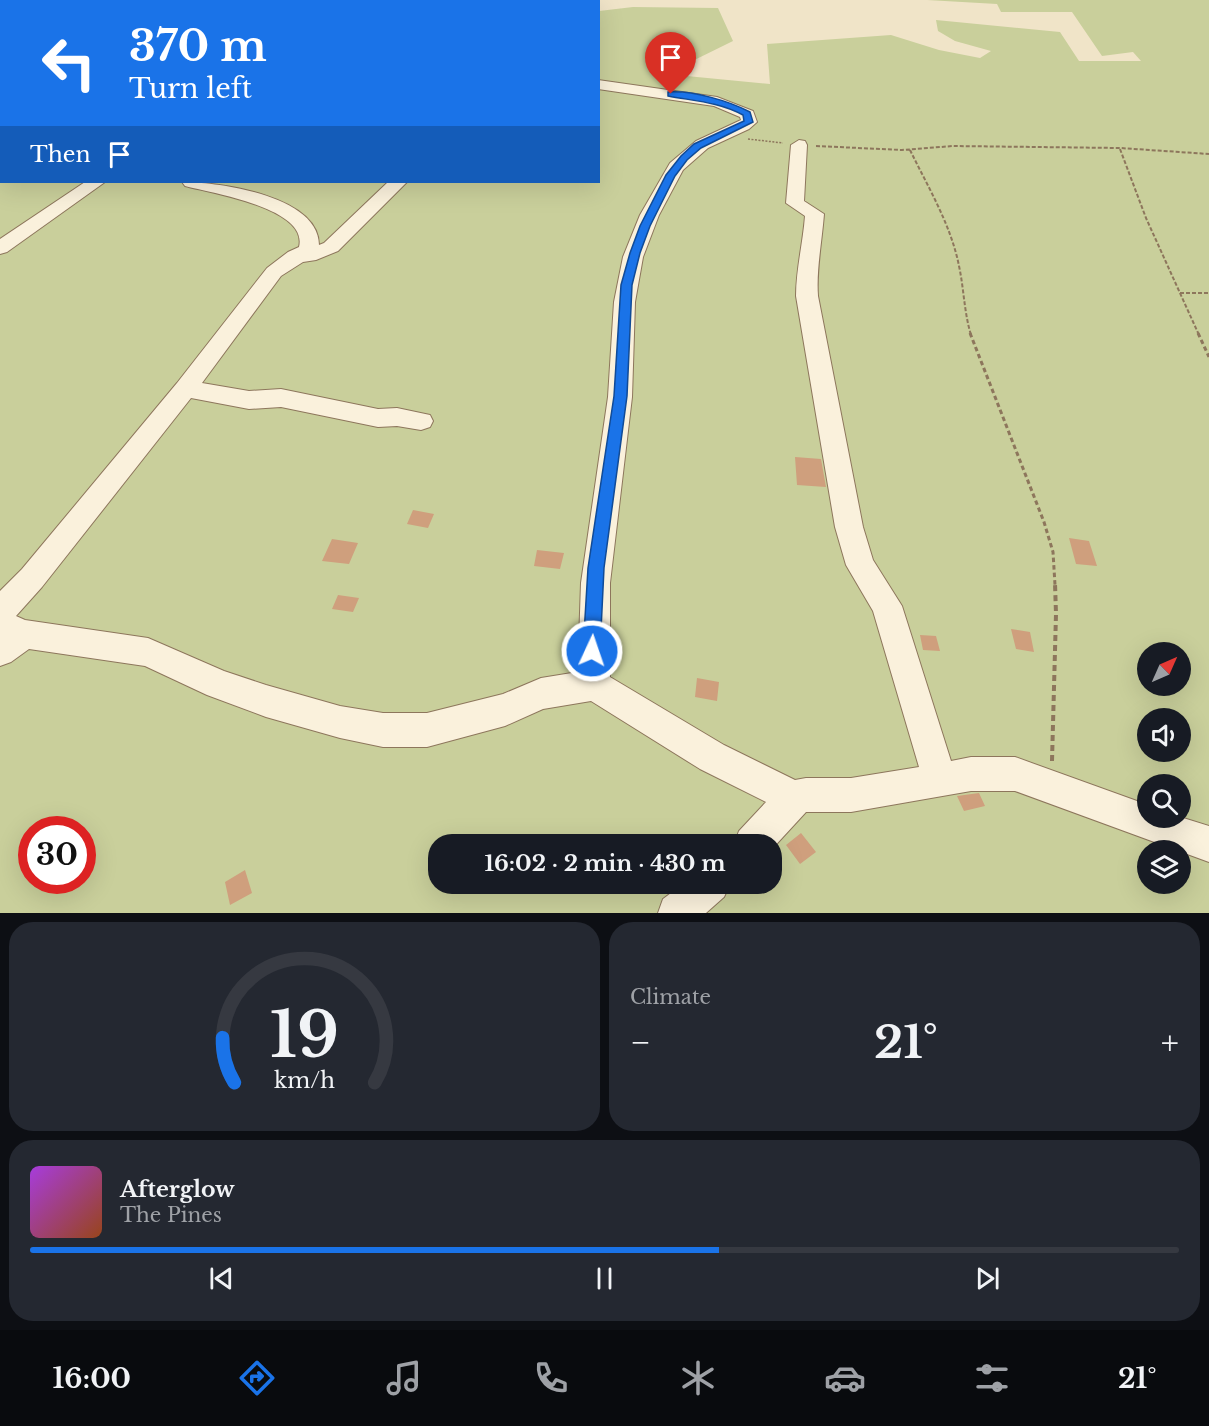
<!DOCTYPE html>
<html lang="en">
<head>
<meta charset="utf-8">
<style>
	:root { --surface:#171b24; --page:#242831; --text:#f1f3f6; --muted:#9ea1a6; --line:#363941; --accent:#1a73e8 }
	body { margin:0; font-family:"Libre Baskerville",serif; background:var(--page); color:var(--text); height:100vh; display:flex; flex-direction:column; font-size:22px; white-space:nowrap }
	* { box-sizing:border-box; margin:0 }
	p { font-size:20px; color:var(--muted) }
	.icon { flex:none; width:33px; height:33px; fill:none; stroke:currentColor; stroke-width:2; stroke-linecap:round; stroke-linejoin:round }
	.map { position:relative; height:913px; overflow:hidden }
	.details { display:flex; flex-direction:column; gap:9px; padding:9px; background:#0d0f14; flex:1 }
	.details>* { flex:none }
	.top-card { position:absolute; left:0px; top:0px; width:600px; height:183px; box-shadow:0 6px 24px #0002; background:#1a73e8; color:#fff; overflow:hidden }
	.needle { width:39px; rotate:45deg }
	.buttons { position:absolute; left:1137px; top:642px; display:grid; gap:12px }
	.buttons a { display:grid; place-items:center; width:54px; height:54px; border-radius:50%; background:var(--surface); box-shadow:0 6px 24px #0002; font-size:30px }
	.speed { position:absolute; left:18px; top:816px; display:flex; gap:12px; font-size:30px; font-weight:700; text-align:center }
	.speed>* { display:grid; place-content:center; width:78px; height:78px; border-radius:50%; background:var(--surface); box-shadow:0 6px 24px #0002; line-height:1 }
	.speed .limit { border:9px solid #d22; background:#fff; color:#111 }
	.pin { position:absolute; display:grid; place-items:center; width:51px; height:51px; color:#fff; margin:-62px -26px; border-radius:50% 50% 50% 0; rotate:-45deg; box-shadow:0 0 6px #0007 }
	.pin .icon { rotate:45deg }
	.me { position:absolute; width:66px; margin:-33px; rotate:3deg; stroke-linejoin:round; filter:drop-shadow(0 0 4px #0008) }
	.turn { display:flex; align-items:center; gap:21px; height:126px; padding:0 30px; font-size:27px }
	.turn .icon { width:78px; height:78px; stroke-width:2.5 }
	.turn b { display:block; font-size:42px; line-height:51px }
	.then { display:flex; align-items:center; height:57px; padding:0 30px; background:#0003; gap:12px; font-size:22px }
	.big { font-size:45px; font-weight:700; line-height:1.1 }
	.details .tile { flex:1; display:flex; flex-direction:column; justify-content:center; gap:9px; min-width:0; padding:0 21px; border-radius:24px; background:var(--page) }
	.details .dial { align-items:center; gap:0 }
	.dial svg { height:156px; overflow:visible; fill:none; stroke:var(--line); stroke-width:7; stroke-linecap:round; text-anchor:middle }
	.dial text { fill:var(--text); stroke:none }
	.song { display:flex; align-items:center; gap:18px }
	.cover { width:72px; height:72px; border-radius:9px; background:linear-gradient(135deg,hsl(280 70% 55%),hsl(20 70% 35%)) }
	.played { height:6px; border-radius:3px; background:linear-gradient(90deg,var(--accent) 60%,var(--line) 60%) }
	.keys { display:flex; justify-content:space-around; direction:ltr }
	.heat { display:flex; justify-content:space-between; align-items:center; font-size:33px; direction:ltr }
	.details .tiles { flex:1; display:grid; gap:9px; grid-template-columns:1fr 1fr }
	.tile:last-child { grid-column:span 2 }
	.trip { position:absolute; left:428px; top:834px; width:354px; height:60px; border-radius:24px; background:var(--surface); box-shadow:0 6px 24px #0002; font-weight:700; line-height:60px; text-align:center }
	.dock { display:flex; height:96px; justify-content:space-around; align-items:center; background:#090b0e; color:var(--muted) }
	.dock .icon { width:42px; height:42px }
	.dock .on { color:var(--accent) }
	.dock b { font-size:27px; color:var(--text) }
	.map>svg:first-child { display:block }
</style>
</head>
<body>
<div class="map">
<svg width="1209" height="913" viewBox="0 0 1209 913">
	<rect width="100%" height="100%" fill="#f0e4c8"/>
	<path fill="#c9cf9b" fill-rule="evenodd" d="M0,0l538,1 -536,1v180h596l1,-171 34,-4 85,1 15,33 -67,33 104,10 -3,-40 124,-9 48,15 41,8 11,-7 -36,-10 -17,-10 -2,-11 124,12 19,29h62l-8,-9 -31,4 -30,-44h-71l-4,-8 -70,-4h282v913h-1209zM1148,652h32v34h-32zM1148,718h32v34h-32zM1148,784h32v34h-32zM32,830h50v50h-50zM438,844h333v40h-333zM1148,850h32v34h-32z"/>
	<path fill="#cf9f7d" d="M795,457l26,2 5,28 -29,-2z
		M413,510l21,4 -6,14 -21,-4z
		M1069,538l20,3 8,25 -21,-2z
		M332,539l26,4 -9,21 -27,-3z
		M537,550l27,3 -4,16 -26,-3z
		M338,595l21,3 -6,14 -21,-3z
		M1011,629l19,3 4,20 -18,-3z
		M920,635l16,1 4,15 -17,-1z
		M697,678l22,4 -2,19 -22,-4z
		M979,793l6,13 -21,5 -7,-15z
		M801,833l15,19 -16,12 -14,-19z
		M245,870l7,23 -22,12 -5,-23z"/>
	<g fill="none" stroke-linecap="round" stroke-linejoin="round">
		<g stroke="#8d765c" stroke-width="2">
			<path id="minor" d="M135,0h14l-15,2z
				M375,0h17l1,2h-17z
				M0,3h2v8h-2z
				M0,26h2v8h-2z
				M598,80l119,17 36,14 4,11 -8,7 -41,19 -25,22 -24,45 -16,42 -8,45 -3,95 -22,186v94l114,68 71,35 11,-2h45l68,-11 -46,-156 -27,-46 -11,-38 -39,-231c0,-27 7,-53 9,-80l-19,-13 5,-58 8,-5 6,1 2,4 -3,56 20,13c-2,27 -8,56 -6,82l45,231 10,33 29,46 49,155 20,-4h44l133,48v13l32,-1 29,9v36l-194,-71h-44l-120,21h-45l-35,38v-6h-37l5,-13 27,-29 -66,-33 -109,-68 -48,8 -38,17 -78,21h-44l-43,-9 -74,-21 -59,-22 -62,-29 -116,-17 -18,13 -11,4v-75l22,-22 155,-186 90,-115 21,-16 11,-5c10,-39 -88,-54 -114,-61l-3,-4c37,0 137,14 137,63l5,-2 64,-61h19l-69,69 -22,9 -13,2 -22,14 -79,107 47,8 32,-2 97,20 19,-1 33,7 3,6 -3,6 -9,3 -24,-4 -19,1 -97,-20 -32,2 -58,-11 -149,189 -26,29 9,4 123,18 76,33 42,14 74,21 43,7h44l76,-19 38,-16 37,-6 3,-89 27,-186 6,-95 9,-45 17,-42 30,-52 26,-22 45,-21 -1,-3 -26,-11 -116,-17z
				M2,117v10l-2,1v-10z
				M85,182h20l-98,70 -7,2v-15z
				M683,884h47l-6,13 -18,16h-48l5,-14z"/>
		</g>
		<path stroke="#8d765c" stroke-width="1.5" stroke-dasharray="2 1.5" stroke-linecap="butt" d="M748,139l35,4"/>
		<path stroke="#8d765c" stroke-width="2" stroke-dasharray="4 2" stroke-linecap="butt" d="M816,146l86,4 51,-4 167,2 89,6
			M1120,149l26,69 53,117
			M910,150c18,37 41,75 49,116 5,23 5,46 12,69
			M1180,293h29"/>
		<path stroke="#8d765c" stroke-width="3" stroke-dasharray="4.5 3" stroke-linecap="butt" d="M970,333l74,189 9,30 2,33
			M1198,333l11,24"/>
		<path stroke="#8d765c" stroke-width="4" stroke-dasharray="6 4" stroke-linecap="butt" d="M1052,761l4,-147 -1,-31"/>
		<use href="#minor" fill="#faf1dc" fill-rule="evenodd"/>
	</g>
	<path fill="#1a73e8" stroke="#114b97" stroke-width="1.5" d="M668,92c24,-2 61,9 82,20l3,10 -52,26 -14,12 -12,16 -25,50 -10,27 -8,32 -5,111 -23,172 -4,83 -2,5 -6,3 -6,-3 -3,-5 5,-83 26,-172 7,-111 9,-32 10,-27 26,-51 15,-19 13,-12 50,-23 -1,-6c-24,-13 -49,-14 -75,-19z"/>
</svg>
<div class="buttons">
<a><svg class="needle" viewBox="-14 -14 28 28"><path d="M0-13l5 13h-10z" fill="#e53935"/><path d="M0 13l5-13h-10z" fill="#9ea1a6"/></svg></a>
<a><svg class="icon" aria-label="sound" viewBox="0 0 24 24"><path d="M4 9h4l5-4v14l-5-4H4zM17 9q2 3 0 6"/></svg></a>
<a><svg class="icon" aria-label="search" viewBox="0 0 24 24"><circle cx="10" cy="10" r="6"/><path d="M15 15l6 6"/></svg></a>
<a><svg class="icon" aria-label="layers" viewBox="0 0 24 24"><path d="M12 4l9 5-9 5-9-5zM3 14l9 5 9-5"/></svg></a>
</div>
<div class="speed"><div class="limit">30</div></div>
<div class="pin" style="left:671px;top:94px;background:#d93025"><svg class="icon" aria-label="arrive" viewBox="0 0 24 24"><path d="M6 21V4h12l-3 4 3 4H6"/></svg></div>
<svg class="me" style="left:592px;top:651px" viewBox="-20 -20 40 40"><circle r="17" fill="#1a73e8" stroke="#fff" stroke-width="3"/><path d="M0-11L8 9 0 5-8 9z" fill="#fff"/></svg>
<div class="trip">16:02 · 2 min · 430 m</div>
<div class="top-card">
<div class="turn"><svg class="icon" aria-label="left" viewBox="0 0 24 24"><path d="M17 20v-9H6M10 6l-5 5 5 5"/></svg><div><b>370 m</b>Turn left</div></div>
<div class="then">Then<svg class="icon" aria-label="arrive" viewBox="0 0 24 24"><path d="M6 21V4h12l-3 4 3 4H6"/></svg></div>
</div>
</div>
<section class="details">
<div class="tiles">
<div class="tile dial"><svg viewBox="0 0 100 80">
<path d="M14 69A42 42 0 1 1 86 69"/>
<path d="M14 69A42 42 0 0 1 8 46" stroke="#1a73e8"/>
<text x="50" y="56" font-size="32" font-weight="700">19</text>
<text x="50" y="72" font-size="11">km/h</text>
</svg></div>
<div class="tile"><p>Climate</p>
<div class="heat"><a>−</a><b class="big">21°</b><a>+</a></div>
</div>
<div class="tile">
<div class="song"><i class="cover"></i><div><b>Afterglow</b><p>The Pines</p></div></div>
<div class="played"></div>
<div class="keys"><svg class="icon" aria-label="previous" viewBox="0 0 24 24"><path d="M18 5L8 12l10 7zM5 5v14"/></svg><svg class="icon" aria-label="pause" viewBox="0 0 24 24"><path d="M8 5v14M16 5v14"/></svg><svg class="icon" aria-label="next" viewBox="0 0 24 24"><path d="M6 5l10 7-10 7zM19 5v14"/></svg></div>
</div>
</div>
</section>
<nav class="dock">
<b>16:00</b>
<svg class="icon on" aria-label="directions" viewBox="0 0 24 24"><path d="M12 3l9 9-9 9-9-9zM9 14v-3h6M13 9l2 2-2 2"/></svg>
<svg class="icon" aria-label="music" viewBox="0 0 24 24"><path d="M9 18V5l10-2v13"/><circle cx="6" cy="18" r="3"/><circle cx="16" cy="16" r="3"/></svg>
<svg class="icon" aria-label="phone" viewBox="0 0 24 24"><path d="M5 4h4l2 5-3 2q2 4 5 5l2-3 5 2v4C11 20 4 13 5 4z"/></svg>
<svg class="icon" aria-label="climate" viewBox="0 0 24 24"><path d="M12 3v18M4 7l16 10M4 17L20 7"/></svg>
<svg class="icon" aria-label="car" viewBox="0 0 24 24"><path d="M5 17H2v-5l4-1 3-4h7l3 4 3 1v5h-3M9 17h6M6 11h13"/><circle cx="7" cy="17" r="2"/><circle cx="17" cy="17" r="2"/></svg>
<svg class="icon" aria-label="filters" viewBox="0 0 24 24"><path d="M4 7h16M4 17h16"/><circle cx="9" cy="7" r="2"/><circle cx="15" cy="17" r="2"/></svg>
<b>21°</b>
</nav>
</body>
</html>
